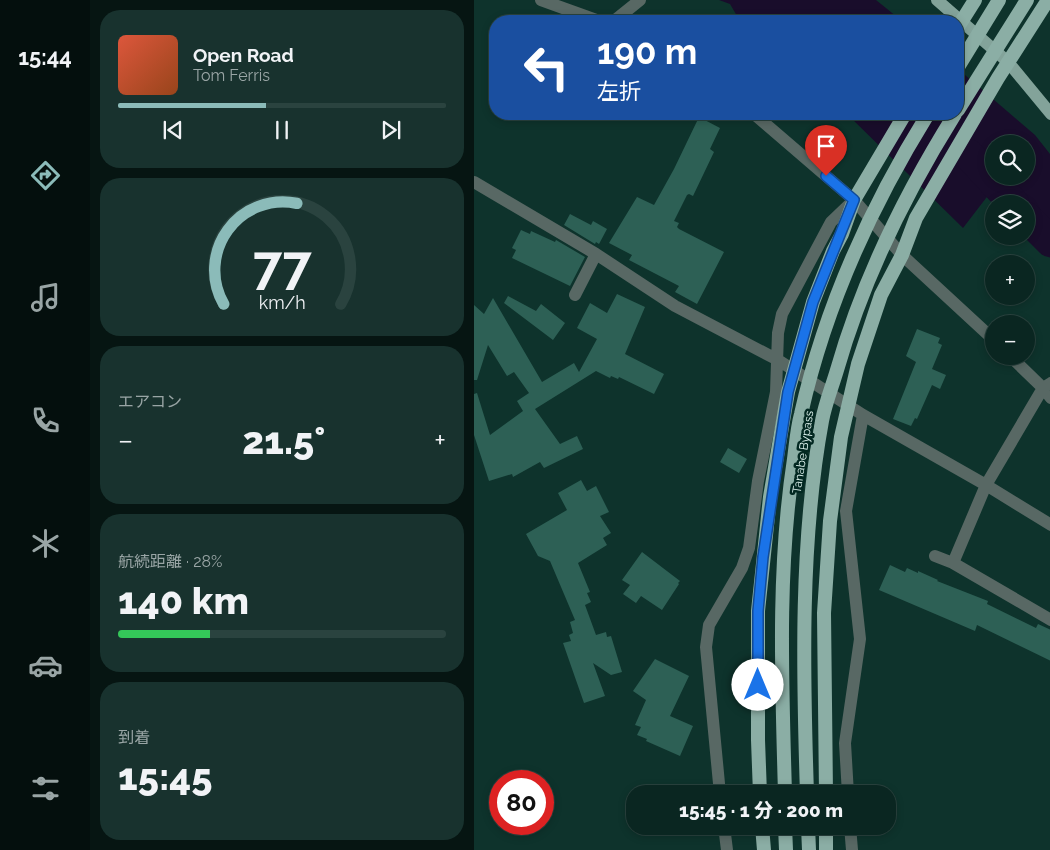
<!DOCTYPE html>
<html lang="ja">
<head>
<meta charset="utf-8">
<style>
	:root { --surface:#0a2621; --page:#18322e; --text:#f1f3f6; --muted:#99a5a5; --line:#2a433f; --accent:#8bbbb9 }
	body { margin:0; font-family:Raleway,"Noto Sans JP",sans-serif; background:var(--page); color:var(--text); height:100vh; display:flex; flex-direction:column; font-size:19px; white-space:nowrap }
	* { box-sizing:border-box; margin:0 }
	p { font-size:16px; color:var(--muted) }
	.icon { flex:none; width:28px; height:28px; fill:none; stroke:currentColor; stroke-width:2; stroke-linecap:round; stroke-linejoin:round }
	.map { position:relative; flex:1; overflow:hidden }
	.sheet { display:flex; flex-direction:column; gap:10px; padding:10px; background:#061512; width:384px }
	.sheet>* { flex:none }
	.top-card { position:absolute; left:15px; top:15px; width:475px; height:105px; border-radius:20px; box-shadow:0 2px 8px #0003,0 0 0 1px var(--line); background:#1a4fa0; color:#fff; overflow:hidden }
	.fabs { position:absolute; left:511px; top:135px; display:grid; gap:10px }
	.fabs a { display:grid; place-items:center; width:50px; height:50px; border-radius:50%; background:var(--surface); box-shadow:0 2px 8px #0003,0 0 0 1px var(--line); font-size:25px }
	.speed { position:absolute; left:15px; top:770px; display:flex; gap:10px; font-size:25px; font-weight:700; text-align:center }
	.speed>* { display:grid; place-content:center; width:65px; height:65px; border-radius:50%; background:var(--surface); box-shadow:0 2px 8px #0003,0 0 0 1px var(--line); line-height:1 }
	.speed .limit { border:8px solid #d22; background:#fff; color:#111 }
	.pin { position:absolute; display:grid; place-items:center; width:42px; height:42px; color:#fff; margin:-51px -21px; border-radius:50% 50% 50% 0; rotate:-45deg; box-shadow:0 0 5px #0007 }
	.pin .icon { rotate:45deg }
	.me { position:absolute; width:55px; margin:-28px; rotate:0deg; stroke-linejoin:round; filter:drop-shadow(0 0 4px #0008) }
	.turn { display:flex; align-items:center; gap:18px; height:105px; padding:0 25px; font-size:22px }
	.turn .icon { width:65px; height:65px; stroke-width:2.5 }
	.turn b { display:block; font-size:35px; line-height:42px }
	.big { font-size:38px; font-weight:800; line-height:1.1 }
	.sheet .widget { flex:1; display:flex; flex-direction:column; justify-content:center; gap:8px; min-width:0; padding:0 18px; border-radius:20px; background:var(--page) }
	.sheet .dial { align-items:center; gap:0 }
	.dial svg { height:130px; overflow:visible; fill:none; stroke:var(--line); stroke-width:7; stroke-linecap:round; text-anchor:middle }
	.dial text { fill:var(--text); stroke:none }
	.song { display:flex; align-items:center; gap:15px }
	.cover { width:60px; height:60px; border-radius:8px; background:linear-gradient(135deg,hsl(10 70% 55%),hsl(20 70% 35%)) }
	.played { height:5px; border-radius:2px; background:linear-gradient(90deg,var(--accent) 45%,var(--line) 45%) }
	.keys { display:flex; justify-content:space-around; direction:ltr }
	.heat { display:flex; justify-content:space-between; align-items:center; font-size:28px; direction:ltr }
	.charge { height:8px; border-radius:4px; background:linear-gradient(90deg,#34c759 28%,var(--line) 0) }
	.trip { position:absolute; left:152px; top:785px; width:270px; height:50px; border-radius:20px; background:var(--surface); box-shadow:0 2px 8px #0003,0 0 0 1px var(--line); font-weight:800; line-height:50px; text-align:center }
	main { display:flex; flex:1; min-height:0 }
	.menu { display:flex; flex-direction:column; width:90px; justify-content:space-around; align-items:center; background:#040f0d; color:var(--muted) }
	.menu .icon { width:35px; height:35px }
	.menu .current { color:var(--accent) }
	.menu b { font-size:22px; color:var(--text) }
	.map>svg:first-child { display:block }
</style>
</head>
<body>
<main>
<nav class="menu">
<b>15:44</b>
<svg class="icon current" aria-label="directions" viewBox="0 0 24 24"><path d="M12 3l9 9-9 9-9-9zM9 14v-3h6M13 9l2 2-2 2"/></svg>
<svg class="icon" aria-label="music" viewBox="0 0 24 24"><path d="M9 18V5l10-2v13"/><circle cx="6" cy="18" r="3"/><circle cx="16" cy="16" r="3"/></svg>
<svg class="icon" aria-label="phone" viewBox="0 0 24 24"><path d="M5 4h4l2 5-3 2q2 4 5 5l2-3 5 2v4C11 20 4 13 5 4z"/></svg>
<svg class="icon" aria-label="climate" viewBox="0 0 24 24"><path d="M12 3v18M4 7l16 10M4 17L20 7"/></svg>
<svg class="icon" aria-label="car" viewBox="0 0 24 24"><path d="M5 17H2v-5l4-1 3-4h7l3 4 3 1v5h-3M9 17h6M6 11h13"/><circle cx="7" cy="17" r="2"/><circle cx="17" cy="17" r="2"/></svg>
<svg class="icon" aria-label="filters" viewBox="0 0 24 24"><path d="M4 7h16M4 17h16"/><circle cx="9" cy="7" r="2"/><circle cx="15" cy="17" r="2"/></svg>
</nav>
<section class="sheet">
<div class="widget">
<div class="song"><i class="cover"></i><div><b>Open Road</b><p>Tom Ferris</p></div></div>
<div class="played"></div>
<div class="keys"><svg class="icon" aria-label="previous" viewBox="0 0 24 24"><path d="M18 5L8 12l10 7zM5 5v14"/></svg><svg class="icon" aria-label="pause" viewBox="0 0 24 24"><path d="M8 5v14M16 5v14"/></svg><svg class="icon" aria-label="next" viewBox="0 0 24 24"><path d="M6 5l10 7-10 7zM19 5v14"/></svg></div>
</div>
<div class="widget dial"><svg viewBox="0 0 100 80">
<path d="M14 69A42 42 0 1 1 86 69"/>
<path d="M14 69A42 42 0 0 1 59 7" stroke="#8bbbb9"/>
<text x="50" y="56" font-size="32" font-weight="700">77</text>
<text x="50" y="72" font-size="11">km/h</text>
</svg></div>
<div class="widget"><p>エアコン</p>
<div class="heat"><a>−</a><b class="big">21.5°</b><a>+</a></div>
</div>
<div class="widget"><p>航続距離 · 28%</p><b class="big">140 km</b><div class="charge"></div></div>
<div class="widget"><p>到着</p><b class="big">15:45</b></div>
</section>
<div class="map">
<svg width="577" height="850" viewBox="0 0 577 850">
	<rect width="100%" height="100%" fill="#0e332c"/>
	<path fill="#190d2b" d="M245,0h157l26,21h-162l-10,-17z
		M484,69l77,66 15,19v79l-41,-57h17v-32h-32v32h9l-40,52 -116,-114h111z"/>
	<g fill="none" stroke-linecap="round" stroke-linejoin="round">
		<path stroke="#190d2b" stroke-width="31" d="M494,154l46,50
			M552,217l25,25"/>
	</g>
	<path fill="#2d6055" d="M225,117l21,11 -10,21 4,3 -21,44 -4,-2 -2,1 -13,26 5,2 -2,4 2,2 45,23 -27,52 -22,-12 4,-6 -50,-26 3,-5 -23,-12 28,-46 17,8 20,-36z
		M96,214l21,11 2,-4 14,8 -8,15 -3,-2 -1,2 -31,-19z
		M47,230l9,4 1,-3 24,11 1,-2 29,17 -15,29 -58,-28 4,-8 -4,-2z
		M143,294l28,13 -20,47 39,20 -10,20 -35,-17 -1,2 -7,-3 -1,2 -14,-7 -61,38 25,35 17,-8 6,13 -39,19 -4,-6 -27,15 -1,-3 -23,7 -15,-46v-41l3,-1 13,42 33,-24 -6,-10 12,-8 -15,-21 -7,4 -19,-31 -11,35h-3v-75l10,9 9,-16 49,84 32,-19 5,9 18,-33 -20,-11 13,-25 17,10z
		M34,296l28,15 5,-7 24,19 -12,17 -49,-37z
		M443,329l23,9 -2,5 4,2 -10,24 14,6 -6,14 -8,-4 -15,34 -2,-1 -4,8 -18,-7 23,-57 -10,-6z
		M254,448l19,11 -8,14 -19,-11z
		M107,480l6,11 9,-5 13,26 -9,4 11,17 -8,5 4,7 -29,18 12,29 -3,1 4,9 -6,3 11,30 10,-3 1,5 4,-1 11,36 -11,3 -18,-12 12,33 -21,7 -21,-60 8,-2 -2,-6 4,-2 -3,-11 5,-2 -25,-59 -12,-5 -12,-22 41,-24 -9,-17z
		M168,552l38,29 -2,2 1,1 -17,26 -21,-14 -5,7 -13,-9 7,-9 -8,-5z
		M416,565l15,7 2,-4 11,5v-2l20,9 -1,1 51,20 -1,3 49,24 2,-4 13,6v31l-74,-36 -2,6 -96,-41z
		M181,659l34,17 -19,40 23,10 -13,30 -34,-15 1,-2 -10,-4 4,-8 -6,-2 11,-25 -13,-9z"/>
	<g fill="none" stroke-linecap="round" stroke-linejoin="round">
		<path stroke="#586864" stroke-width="12" d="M140,21l26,-21
			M0,182l122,72 79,52 103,54 85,55 123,70 65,40
			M428,255l92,85
			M101,295l21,-41
			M536,356l33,32 8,10
			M577,383l-8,5 -57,97 -33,78 98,57
			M461,556l18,7
			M246,794l-14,-147 3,-22 33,-57 7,-20 9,-67 18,-89 2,-59 4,-19 49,-92 23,-22
			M374,794l-3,-51 15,-104 -14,-128 17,-96
			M250,826l3,24
			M376,826l2,24"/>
		<path stroke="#586864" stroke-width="12" d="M67,0l58,21
			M280,114l100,86 48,55"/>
		<path stroke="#83a39a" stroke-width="12" d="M463,0l71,62 43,52"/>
		<path stroke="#8baea5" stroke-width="14" d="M484,27l17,-27
			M484,67l41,-67
			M484,110l69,-110
			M286,794l-2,-54v-129l12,-114 18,-105 25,-90 20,-51 9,-17 12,-34 51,-86
			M311,794c-3,-112 -8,-224 9,-335 2,-15 3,-30 7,-45 24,-107 70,-208 127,-300
			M333,794c-4,-122 -7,-254 15,-373 3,-17 10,-34 15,-51 26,-91 68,-176 118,-256
			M352,794l-2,-181 6,-92 11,-84 17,-73 23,-69 21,-40 14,-37 82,-140 50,-78
			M288,826l2,24
			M311,826l1,24
			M334,826l1,24
			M352,826v24"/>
	</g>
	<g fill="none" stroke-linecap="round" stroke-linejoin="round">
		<g stroke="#114b97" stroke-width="12">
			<path id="route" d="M284,685v-74l5,-54 25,-165 25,-90 41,-102 -28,-24"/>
		</g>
		<use href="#route" stroke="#1a73e8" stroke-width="9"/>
	</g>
	<g text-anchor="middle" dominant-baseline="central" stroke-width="5" stroke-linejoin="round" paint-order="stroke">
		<g font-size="12" fill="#e3f7f2" stroke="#032922">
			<text transform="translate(329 452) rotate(-81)">Tanabe Bypass</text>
		</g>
	</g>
</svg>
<div class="fabs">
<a><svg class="icon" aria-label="search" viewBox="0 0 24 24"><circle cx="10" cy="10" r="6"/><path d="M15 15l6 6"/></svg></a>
<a><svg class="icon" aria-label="layers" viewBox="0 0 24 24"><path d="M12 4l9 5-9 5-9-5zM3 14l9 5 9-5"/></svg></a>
<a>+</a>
<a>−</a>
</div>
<div class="speed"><div class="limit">80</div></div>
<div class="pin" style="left:352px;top:176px;background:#d93025"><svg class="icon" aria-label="arrive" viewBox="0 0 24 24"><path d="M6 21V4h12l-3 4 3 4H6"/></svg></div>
<svg class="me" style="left:284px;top:685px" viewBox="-20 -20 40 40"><circle r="19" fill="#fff"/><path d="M0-13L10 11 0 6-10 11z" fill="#1a73e8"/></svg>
<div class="trip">15:45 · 1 分 · 200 m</div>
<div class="top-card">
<div class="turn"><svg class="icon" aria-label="left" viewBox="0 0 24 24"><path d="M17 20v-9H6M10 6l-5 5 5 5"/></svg><div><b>190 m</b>左折</div></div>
</div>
</div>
</main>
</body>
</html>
